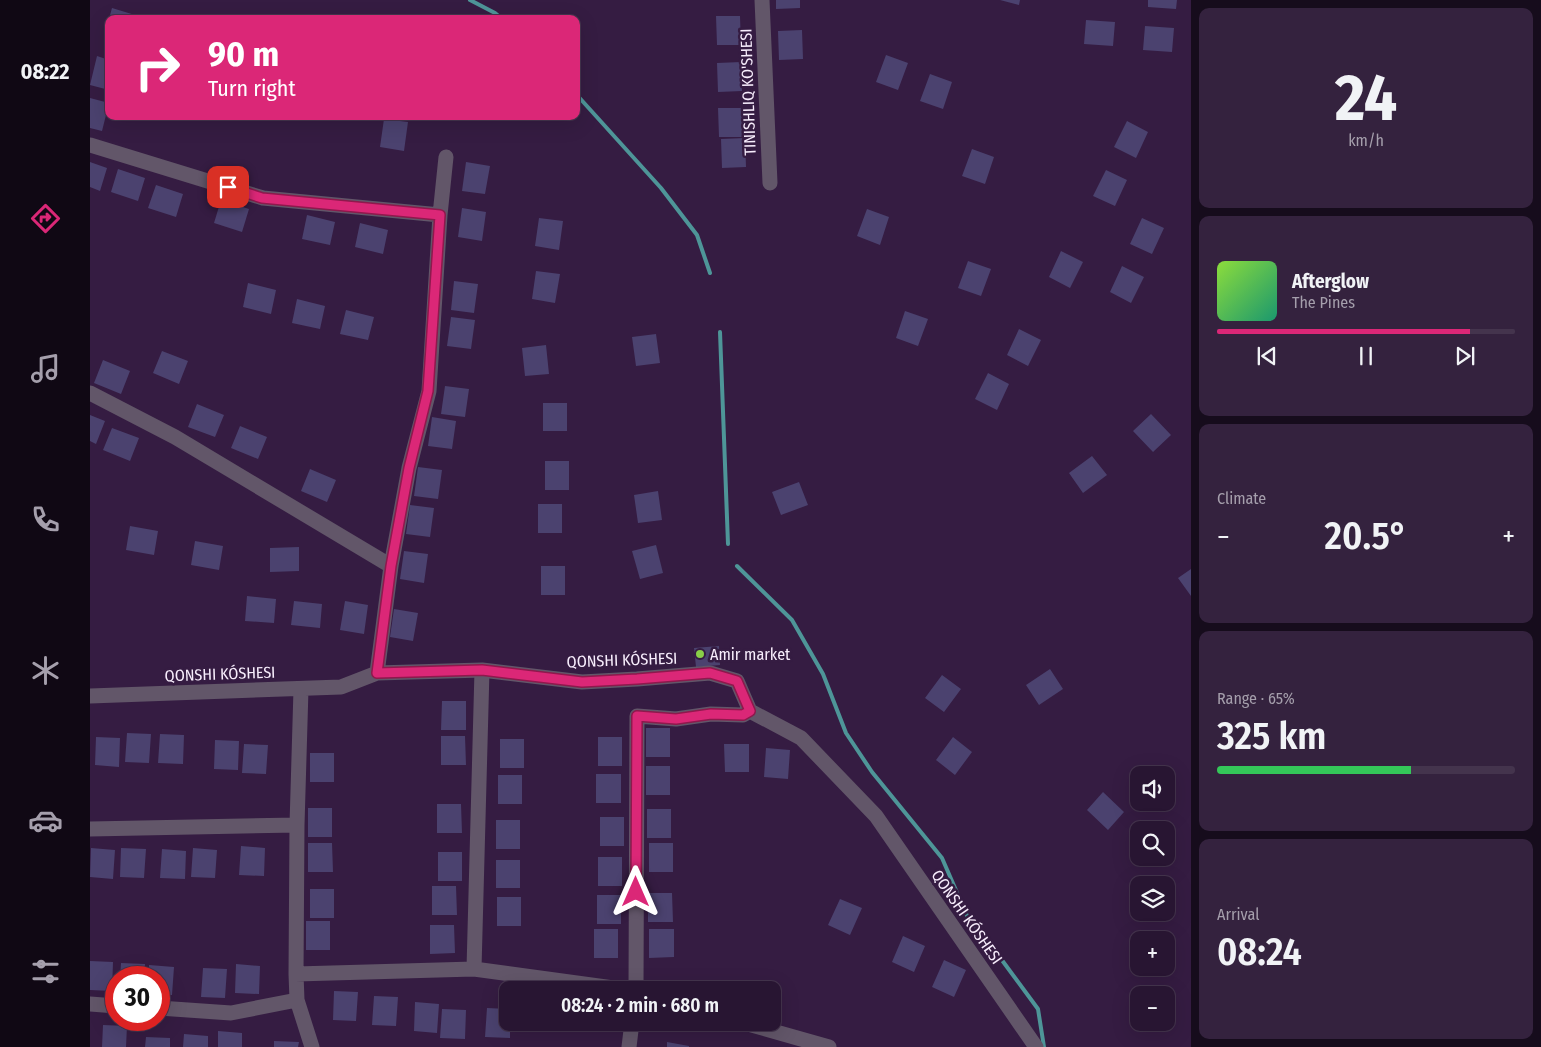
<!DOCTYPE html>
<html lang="en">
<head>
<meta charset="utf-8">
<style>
	:root { --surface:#281532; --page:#34223e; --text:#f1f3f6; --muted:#a59fac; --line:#44344d; --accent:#db2777 }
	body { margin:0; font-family:"Fira Sans Condensed",sans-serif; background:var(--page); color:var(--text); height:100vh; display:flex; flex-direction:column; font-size:19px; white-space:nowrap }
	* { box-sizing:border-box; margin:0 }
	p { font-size:16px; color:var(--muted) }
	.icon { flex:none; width:28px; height:28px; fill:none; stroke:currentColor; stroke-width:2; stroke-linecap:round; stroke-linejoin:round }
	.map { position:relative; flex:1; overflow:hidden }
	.side { display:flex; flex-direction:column; gap:8px; padding:8px; background:#160c1c; width:350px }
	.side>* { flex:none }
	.guide { position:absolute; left:15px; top:15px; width:475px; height:105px; border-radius:10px; box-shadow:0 5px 20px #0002,0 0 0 1px var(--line); background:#db2777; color:#fff; overflow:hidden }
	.buttons { position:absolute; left:1040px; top:766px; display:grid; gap:10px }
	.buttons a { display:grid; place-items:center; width:45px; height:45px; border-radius:10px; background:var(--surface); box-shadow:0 5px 20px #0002,0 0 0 1px var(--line); font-size:25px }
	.speed { position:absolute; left:15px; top:966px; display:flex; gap:10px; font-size:25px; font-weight:700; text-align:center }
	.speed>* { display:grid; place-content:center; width:65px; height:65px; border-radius:50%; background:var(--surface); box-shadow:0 5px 20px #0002,0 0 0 1px var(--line); line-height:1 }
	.speed .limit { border:8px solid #d22; background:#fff; color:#111 }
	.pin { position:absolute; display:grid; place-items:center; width:42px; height:42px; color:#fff; margin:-21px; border-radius:10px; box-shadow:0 2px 8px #0006 }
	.me { position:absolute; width:55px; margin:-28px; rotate:0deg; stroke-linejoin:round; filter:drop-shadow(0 0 4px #0008) }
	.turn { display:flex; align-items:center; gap:18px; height:105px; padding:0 20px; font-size:22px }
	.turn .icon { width:65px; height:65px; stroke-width:2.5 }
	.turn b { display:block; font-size:35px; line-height:42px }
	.big { font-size:38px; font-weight:600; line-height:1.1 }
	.side .card { flex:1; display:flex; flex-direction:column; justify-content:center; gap:8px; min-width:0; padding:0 18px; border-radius:10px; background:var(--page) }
	.side .dial { align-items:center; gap:0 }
	.dial b { font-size:65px; line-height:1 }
	.song { display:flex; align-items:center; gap:15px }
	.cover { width:60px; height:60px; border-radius:8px; background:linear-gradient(135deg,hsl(90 70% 55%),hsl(160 70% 35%)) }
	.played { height:5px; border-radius:2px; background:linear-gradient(90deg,var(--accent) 85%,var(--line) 85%) }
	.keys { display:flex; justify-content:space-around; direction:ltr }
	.heat { display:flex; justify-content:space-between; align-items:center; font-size:28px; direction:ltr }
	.charge { height:8px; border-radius:4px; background:linear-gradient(90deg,#34c759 65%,var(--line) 0) }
	.trip { position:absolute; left:409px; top:981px; width:282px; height:50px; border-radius:10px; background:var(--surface); box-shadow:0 5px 20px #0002,0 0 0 1px var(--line); font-weight:600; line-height:50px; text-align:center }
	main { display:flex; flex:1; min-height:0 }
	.tab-bar { display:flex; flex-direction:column; width:90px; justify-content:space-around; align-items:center; background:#100814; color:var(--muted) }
	.tab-bar .icon { width:35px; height:35px }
	.tab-bar .active { color:var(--accent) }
	.tab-bar b { font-size:22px; color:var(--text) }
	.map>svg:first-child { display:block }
</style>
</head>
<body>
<main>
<nav class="tab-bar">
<b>08:22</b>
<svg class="icon active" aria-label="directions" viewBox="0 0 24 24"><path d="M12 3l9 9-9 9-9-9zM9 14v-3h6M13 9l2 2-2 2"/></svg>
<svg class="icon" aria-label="music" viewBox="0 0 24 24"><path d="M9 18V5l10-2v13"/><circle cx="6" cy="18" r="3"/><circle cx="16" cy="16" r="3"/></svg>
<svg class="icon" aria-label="phone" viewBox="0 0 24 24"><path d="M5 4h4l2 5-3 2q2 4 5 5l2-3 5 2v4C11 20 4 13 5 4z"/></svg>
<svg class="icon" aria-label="climate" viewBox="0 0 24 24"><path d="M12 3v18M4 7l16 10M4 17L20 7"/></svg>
<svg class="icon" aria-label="car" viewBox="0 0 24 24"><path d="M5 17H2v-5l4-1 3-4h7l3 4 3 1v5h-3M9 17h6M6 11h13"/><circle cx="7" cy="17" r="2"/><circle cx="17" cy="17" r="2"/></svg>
<svg class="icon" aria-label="filters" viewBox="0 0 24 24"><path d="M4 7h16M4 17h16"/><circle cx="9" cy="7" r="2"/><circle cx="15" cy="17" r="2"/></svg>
</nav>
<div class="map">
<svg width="1101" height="1047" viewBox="0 0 1101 1047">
	<rect width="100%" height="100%" fill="#351c42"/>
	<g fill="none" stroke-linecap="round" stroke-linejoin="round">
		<path stroke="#4e9598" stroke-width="4" d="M380,0l25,13 7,6
			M486,94l85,94 36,47 13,38
			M630,332l8,212
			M647,566l55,54 31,54 23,59 26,39 70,86 26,60 25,30 45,61 6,38"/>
	</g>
	<path fill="#4b426f" d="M686,0h24v8l-24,1z
		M910,0h20l-1,5z
		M1058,0h29l-1,9 -28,-2z
		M22,8l23,7 -1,4h-25z
		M626,16h24l1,29h-24z
		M996,20l29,2 -2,24 -29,-2z
		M19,22v15l-5,-1z
		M1055,26l29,2 -2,24 -29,-2z
		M712,30l1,29 -24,1 -1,-29z
		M796,55l22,8 -10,27 -22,-8z
		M7,56l12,4v30l-19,-5z
		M651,62l1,29 -24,1 -1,-29z
		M840,74l22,8 -9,27 -23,-8z
		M0,98l19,5 -7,28 -12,-3z
		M628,108h25v29h-24z
		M294,119l24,3 -4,29 -24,-4z
		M1037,121l21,11 -12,26 -22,-11z
		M655,138l1,29 -24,1 -1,-29z
		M882,149l22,8 -9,27 -23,-8z
		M0,162l17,6 -7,23 -10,-4z
		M376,162l24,4 -5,28 -23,-3z
		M28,169l27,9 -7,23 -27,-9z
		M1016,170l21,10 -12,26 -22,-10z
		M66,185l27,9 -7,23 -28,-9z
		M131,200l28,9 -7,23 -28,-9z
		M372,208l24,4 -4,29 -24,-4z
		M777,209l22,8 -9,28 -23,-9z
		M217,215l28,7 -5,23 -28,-6z
		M449,218l24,3 -4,29 -24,-4z
		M1052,218l22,10 -12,26 -22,-10z
		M270,223l28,7 -5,24 -28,-7z
		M971,251l22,11 -13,26 -21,-11z
		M878,261l23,8 -10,27 -23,-8z
		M1032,266l22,11 -13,26 -21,-11z
		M446,271l24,3 -5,29 -23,-4z
		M364,281l24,3 -4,29 -23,-3z
		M158,283l28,7 -5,24 -28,-7z
		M207,299l28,7 -5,23 -28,-6z
		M256,310l28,7 -6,23 -28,-6z
		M815,311l23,8 -10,27 -22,-8z
		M361,317l24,3 -4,29 -24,-3z
		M929,329l22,11 -13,26 -21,-11z
		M566,334l4,29 -24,3 -4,-29z
		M456,345l3,29 -24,2 -3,-28z
		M72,351l26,10 -9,23 -26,-11z
		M13,360l27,11 -9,23 -27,-11z
		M898,373l21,11 -12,26 -22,-11z
		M355,386l24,3 -4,28 -24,-3z
		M453,403h24v28h-24z
		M107,404l27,11 -9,22 -27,-10z
		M1061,414l20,21 -18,17 -20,-21z
		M0,415l15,6 -9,23 -6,-3z
		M342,417l24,4 -4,28 -24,-3z
		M150,426l27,11 -9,22 -27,-11z
		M22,428l27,10 -9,23 -27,-11z
		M1002,456l15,19 -24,18 -14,-20z
		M455,461h24v29h-24z
		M328,467l24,3 -4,29 -24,-3z
		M220,469l26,11 -9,22 -26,-11z
		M709,482l9,23 -27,10 -9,-23z
		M568,491l4,29 -24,3 -4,-28z
		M448,504h24v29h-24z
		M320,505l24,3 -4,29 -24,-3z
		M40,526l28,5 -4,24 -28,-5z
		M105,541l28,5 -4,24 -28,-5z
		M566,545l7,28 -23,6 -8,-28z
		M209,547v24l-29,1v-24z
		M314,551l24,3 -4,29 -24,-4z
		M451,566h24v29h-24z
		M1101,569v27l-13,-18z
		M157,596l29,3 -2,24 -29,-2z
		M204,601l28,3 -2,24 -29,-3z
		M255,601l23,4 -4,29 -24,-4z
		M304,609l24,4 -5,28 -23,-4z
		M629,646l1,19 -24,2 -2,-19z
		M960,669l13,20 -24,16 -13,-20z
		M852,675l19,14 -17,23 -19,-14z
		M352,701h24v29h-25z
		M556,728h24v29h-24z
		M37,733l24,1 -2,29 -24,-1z
		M70,734l24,1 -1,29 -25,-1z
		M351,736h24l1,29h-25z
		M6,737l24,1 -1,29 -24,-2z
		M508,737h24v29h-24z
		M863,737l19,15 -17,23 -19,-15z
		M410,739h24v29h-24z
		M125,740l24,1 -1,29 -24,-1z
		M154,744l24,1 -2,29 -24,-1z
		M634,744h25v28h-24z
		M676,748l24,2 -2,29 -24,-2z
		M220,753h24v29h-24z
		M556,766h24v29h-24z
		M506,774h25v29h-25z
		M408,775h24v29h-24z
		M1013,792l21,20 -16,18 -21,-20z
		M347,804h24l1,29h-25z
		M218,808h24v29h-24z
		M557,809h24v29h-24z
		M510,817h24v29h-24z
		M406,820h24v29h-24z
		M218,843h24l1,29h-25z
		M559,843h24v29h-24z
		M151,846l24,2 -1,28 -25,-1z
		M1,848l24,2 -2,29 -23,-2z
		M31,848l25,1 -2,29 -24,-1z
		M103,848l24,2 -2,28 -24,-1z
		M72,849l24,2 -1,28 -25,-1z
		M348,852h24v29h-24z
		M508,857h24v29h-24z
		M406,860h24v28h-24z
		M342,886h24l1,29h-25z
		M220,889h24v29h-24z
		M558,893h24l1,29h-25z
		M507,895h24v29h-24z
		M407,897h24v29h-24z
		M750,899l22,9 -12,27 -22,-10z
		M216,921h24v29h-24z
		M340,925h24l1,28 -25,1z
		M504,929h24v29h-24z
		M559,929h25v28l-25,1z
		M813,936l22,10 -11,26 -22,-10z
		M854,960l22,10 -12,27 -22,-10z
		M0,961l23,1 -1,29 -22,-1z
		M31,963l24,1 -1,14h-24z
		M146,964l24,2 -1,28 -24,-1z
		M59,965l25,2 -2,28h-13v-17h-10z
		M113,968l24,1 -2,29 -24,-1z
		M244,991l24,1 -2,29 -23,-1z
		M284,996l24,1 -2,29 -24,-1z
		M325,1002l24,2 -2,29 -23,-2z
		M397,1008l21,1v13h2v16l-25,-1z
		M352,1009l24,1 -1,29 -25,-1z
		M13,1025l24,1 -1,21h-24z
		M128,1031l24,2v14h-24z
		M94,1034l24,2v11h-25z
		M56,1037l24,1v9h-25z
		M184,1041l25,1 -1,5h-24z
		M577,1042l22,4v1h-22z"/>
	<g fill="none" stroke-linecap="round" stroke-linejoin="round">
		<path stroke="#625669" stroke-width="15" d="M672,0l8,183
			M0,145l173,53 177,17
			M0,393l85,44 216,129
			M287,673l14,-107 18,-98 20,-77 11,-176 6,-58
			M211,689l-4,136 -1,149 1,26 15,47
			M0,696l251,-9 36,-14 105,-3 100,12 55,-3 73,-6 27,8 13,30 51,27 75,78 160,231
			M0,829l207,-4
			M384,969l8,-299
			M206,974l178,-5 154,21
			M546,990l1,-274 39,3 35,-5 32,1 7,-4
			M0,1004l26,2
			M69,1008l72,5 66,-13
			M651,1022l88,25
			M539,1047l3,-25"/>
	</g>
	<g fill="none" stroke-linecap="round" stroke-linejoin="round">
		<g stroke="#8e194d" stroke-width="12">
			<path id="route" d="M138,187l34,11 178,17 -12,176 -19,77 -18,98 -14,107 105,-3 100,12 55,-3 73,-6 27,8 13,30 -7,4 -32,-1 -35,5 -39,-3 -1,176"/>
		</g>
		<use href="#route" stroke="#db2777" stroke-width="9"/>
	</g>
	<circle fill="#89cf48" stroke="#351c42" stroke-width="2" cx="610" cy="654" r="5"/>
	<g text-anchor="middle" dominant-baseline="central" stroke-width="5" stroke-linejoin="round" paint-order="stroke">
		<g font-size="16" fill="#f7edfc" stroke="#351c42">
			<text transform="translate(658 92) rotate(-92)">TINISHLIQ KO'SHESI</text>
			<text transform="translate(532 660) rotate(-2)">QONSHI KÓSHESI</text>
			<text transform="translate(130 674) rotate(-2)">QONSHI KÓSHESI</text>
			<text transform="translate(877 917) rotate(55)">QONSHI KÓSHESI</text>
		</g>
		<g font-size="16" fill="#f7edfc" stroke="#351c42" text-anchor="start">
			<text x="620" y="654">Amir market</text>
		</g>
	</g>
</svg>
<div class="buttons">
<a><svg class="icon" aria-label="sound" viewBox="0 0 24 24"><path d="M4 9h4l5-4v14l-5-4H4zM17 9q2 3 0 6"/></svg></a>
<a><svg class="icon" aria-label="search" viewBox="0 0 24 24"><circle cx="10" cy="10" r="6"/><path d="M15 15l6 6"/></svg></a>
<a><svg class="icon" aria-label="layers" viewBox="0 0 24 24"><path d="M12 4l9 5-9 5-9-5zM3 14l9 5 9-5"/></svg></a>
<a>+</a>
<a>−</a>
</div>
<div class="speed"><div class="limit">30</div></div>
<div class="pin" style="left:138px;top:187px;background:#d93025"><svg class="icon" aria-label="arrive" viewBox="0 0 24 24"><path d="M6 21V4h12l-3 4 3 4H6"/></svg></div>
<svg class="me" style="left:546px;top:892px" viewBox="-20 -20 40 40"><path d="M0-17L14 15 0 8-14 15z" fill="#db2777" stroke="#fff" stroke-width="4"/></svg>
<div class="trip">08:24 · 2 min · 680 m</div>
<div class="guide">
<div class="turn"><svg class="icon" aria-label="right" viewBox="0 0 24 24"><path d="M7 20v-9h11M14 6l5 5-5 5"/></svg><div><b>90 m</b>Turn right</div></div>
</div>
</div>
<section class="side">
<div class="card dial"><b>24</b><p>km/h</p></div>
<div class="card">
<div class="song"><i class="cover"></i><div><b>Afterglow</b><p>The Pines</p></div></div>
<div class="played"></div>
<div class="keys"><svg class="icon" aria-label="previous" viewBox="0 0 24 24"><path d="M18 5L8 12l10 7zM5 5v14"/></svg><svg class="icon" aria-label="pause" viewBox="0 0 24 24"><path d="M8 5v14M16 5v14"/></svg><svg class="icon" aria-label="next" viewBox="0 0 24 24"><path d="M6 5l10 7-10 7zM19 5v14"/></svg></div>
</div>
<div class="card"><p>Climate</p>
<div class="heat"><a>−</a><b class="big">20.5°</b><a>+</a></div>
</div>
<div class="card"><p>Range · 65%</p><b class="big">325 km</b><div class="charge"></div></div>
<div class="card"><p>Arrival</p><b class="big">08:24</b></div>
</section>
</main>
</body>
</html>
